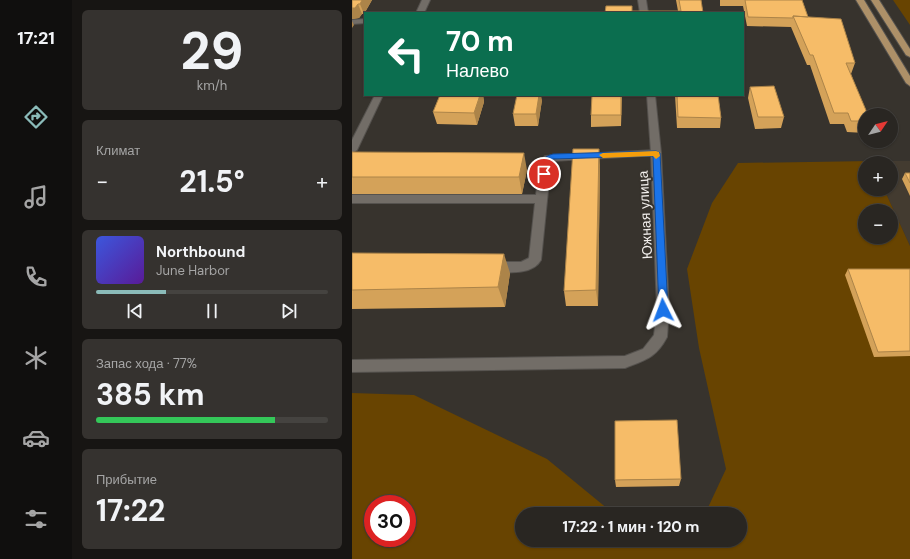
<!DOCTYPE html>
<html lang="ru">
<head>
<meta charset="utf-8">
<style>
	:root { --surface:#292622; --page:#35322f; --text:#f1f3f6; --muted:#a5a5a5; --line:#454340; --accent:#8bbbb9 }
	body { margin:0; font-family:"DM Sans",sans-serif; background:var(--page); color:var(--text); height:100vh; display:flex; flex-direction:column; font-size:15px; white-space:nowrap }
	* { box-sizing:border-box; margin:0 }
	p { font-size:13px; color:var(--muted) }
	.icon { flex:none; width:22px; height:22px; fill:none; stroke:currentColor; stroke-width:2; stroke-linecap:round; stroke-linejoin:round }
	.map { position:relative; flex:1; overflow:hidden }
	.details { display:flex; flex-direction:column; gap:10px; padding:10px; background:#171513; width:280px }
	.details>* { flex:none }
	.banner { position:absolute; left:12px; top:12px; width:380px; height:84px; border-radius:0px; box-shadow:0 1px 3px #0004,0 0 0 1px var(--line); background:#0b6e4f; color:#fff; overflow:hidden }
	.needle { width:26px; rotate:55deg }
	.controls { position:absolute; left:506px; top:108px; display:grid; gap:8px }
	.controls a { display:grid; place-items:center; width:40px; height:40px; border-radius:50%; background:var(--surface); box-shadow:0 1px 3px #0004,0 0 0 1px var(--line); font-size:20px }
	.speed { position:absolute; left:12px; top:495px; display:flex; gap:8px; font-size:20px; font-weight:700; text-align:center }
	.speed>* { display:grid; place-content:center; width:52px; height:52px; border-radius:50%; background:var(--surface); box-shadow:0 1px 3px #0004,0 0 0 1px var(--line); line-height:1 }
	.speed .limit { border:6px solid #d22; background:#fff; color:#111 }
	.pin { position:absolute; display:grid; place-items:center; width:34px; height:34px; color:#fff; margin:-17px; border:2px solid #fff; border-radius:50%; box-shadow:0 1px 4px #0007 }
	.me { position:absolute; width:44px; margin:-22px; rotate:357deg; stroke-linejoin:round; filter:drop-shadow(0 0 3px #0008) }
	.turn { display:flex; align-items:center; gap:14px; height:84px; padding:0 16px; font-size:18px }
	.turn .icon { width:52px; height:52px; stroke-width:2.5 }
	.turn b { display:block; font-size:28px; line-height:34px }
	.big { font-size:30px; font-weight:700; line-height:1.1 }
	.details .widget { flex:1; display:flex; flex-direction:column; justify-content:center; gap:6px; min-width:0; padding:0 14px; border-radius:6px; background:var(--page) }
	.details .dial { align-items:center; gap:0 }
	.dial b { font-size:52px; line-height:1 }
	.song { display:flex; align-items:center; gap:12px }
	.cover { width:48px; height:48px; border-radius:6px; background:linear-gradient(135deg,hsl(230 70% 55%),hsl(270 70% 35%)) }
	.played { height:4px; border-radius:2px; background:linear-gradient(90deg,var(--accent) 30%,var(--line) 30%) }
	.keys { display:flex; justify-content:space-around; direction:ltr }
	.heat { display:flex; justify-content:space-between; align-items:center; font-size:22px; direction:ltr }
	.charge { height:6px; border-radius:3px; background:linear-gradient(90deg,#34c759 77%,var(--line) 0) }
	.trip { position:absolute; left:163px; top:507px; width:232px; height:40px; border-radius:20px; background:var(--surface); box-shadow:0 1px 3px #0004,0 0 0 1px var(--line); font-weight:700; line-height:40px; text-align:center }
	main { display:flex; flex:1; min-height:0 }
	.menu { display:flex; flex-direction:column; width:72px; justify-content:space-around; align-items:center; background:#100f0e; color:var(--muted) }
	.menu .icon { width:28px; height:28px }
	.menu .selected { color:var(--accent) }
	.menu b { font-size:18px; color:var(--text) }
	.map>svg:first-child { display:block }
</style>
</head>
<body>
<main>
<nav class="menu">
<b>17:21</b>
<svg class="icon selected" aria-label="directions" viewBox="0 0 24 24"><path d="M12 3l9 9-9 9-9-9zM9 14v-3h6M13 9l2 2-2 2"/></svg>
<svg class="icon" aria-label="music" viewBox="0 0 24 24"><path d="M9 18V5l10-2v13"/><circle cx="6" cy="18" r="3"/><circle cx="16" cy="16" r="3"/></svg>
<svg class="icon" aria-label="phone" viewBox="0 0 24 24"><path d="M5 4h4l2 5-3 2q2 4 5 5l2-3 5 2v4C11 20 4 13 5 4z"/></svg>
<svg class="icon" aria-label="climate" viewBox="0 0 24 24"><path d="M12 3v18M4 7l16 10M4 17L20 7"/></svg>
<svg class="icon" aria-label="car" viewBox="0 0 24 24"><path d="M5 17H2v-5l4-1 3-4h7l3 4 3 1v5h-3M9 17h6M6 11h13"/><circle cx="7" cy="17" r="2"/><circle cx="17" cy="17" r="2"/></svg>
<svg class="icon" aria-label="filters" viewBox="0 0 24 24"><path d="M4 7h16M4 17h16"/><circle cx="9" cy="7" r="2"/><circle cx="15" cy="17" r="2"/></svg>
</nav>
<section class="details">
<div class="widget dial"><b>29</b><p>km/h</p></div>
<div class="widget"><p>Климат</p>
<div class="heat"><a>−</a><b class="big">21.5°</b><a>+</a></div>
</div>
<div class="widget">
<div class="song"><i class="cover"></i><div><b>Northbound</b><p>June Harbor</p></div></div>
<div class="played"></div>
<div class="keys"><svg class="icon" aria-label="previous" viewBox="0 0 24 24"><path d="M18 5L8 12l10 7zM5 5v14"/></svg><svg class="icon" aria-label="pause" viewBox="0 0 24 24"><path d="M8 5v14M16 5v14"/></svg><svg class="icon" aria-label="next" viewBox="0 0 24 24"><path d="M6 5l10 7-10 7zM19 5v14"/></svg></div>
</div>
<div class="widget"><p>Запас хода · 77%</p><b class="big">385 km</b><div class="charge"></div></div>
<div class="widget"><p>Прибытие</p><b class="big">17:22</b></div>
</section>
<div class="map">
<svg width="558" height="559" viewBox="0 0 558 559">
	<rect width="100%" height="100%" fill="#37332d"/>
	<path fill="#433b30" d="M519,161h39v85l-26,-57h7v-26h-19z"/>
	<path fill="#684401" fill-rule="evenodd" d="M541,0h17v25z
		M519,161l1,2h-7v26h19l26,57v313h-558v-166l62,2 133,64 67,55h-92v26h218v-26h-35l21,-45 -27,-121 -12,-79 25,-66 26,-40zM513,211h26v26h-26zM21,504h34v34h-34z"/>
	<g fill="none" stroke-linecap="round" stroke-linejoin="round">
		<g stroke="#55524e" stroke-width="2">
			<path id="lane" d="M13,19v4l-13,1v-4z
				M304,150l3,1 2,2 -2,2 -108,6 -10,99c-9,16 -35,12 -50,12l-4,-2 -2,-3 2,-3 4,-2h30l8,-4 6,-55h-183v-8h184l4,-34 5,-5z
				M311,305l4,1 2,4 -2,27c-11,21 -22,23 -42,31l-273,4v-12l273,-4 18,-7 11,-14 3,-25 2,-4z"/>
		</g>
		<g stroke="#55524e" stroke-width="2">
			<path id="street" d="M70,0h8l-6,13h-8z
				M286,0h8l2,13h-8z
				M23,95h8l-26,55 -5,3v-13z
				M295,95h8l6,58 8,157 -2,4 -4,1 -4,-1 -2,-4 -6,-157z"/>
		</g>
		<g stroke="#55524e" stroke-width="2">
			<path id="primary" d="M504,0h8l46,76v10l-4,-3z
				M519,0h8l31,49v8l-4,-2z"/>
		</g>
		<use href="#lane" fill="#726d67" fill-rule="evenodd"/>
		<use href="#street" fill="#726d67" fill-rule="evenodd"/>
		<use href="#primary" fill="#ad9068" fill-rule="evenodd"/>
	</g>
	<path fill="#d4a259" d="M0,0h20l-8,14h-2l-3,4 -7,1z
		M324,0h25l2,13 -25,-2z
		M368,0h82l6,17 47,46 -4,11 14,41v18l-18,-1 -3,-8h-14l-20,-59h-3l-16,-38 -44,-1 -4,-20h-23z
		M398,87l34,30 -3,11 -26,1 -7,-31z
		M128,95h3l1,7 -7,23 -40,-1 -4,-12z
		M270,95l-1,31 -30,1v-12z
		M323,95h43l3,23 -1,10h-43z
		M190,100l-4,26h-23l-2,-12z
		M0,152l175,18 -5,24h-170z
		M248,165l-2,141h-32l-2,-15z
		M553,173h5v23l-8,-17z
		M0,253l158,20 -5,34 -153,2z
		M496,269h62v87l-36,1 -29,-82z
		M329,479l-2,7 -63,1 -1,-7z"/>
	<path fill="#ac8449" d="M10,0h10l-8,14 -4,-10z
		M6,4l4,10 -3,4 -7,1v-11z
		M0,21l2,4 -2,3z
		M128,95h3l1,7 -7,23 -3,-12z
		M187,95h2l1,5 -4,26 -2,-12z
		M247,149l1,16 -2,141 -2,-16z
		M172,153l3,17 -5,24 -3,-17z
		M152,254l6,19 -5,34 -7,-20z"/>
	<path fill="#f6bc68" stroke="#ac8449" d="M0,0h10l-2,4h-2l-3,4h-3z
		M327,0h22l2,13h-98l1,-7h26v5h49z
		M393,0h57l6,17 -15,-1v2l-45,-1z
		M441,16l48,3 14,44h-9l22,52h-3v6h-14l-3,-8h-14l-21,-58h-3z
		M422,86l10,31h-26l-8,-30z
		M88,95h40l-6,18 -41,-1z
		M165,95h22l-3,19h-23z
		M240,95h29v20h-30z
		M325,95h41l3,23 -43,-1z
		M221,149h26l-3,141 -32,1z
		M0,152l172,1 -5,24h-167z
		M553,173h5v10z
		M0,253l152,1 -6,33 -146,3z
		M496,269h62v82l-32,1z
		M325,420l4,59 -66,1v-59z"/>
	<path fill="#1a73e8" stroke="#114b97" d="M304,151l4,2 8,157 -1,3h-7l-1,-3 -6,-154 -100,3 -4,3 -2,14h-6l-1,-2c1,-11 1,-17 13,-20z"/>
	<path fill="#f59e0b" d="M304,151l3,1 1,4 -4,3 -3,-3 -50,2 -4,-3 4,-2z"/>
	<g text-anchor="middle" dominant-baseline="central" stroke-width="4" stroke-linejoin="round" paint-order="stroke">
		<g font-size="14" fill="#f2efec" stroke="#37332d">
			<text transform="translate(293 215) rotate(-93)">Южная улица</text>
		</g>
	</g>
</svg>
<div class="controls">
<a><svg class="needle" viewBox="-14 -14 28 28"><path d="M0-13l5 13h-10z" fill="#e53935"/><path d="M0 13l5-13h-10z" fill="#a5a5a5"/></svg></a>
<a>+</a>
<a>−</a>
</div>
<div class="speed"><div class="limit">30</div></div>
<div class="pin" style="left:192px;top:174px;background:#d93025"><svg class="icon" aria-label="arrive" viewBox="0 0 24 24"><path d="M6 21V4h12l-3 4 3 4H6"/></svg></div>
<svg class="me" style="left:311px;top:310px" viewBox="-20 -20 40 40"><path d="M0-17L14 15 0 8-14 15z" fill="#1a73e8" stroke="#fff" stroke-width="4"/></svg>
<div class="trip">17:22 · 1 мин · 120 m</div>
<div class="banner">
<div class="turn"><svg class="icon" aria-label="left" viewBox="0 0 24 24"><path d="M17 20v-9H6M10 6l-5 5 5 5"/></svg><div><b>70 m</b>Налево</div></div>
</div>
</div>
</main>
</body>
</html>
